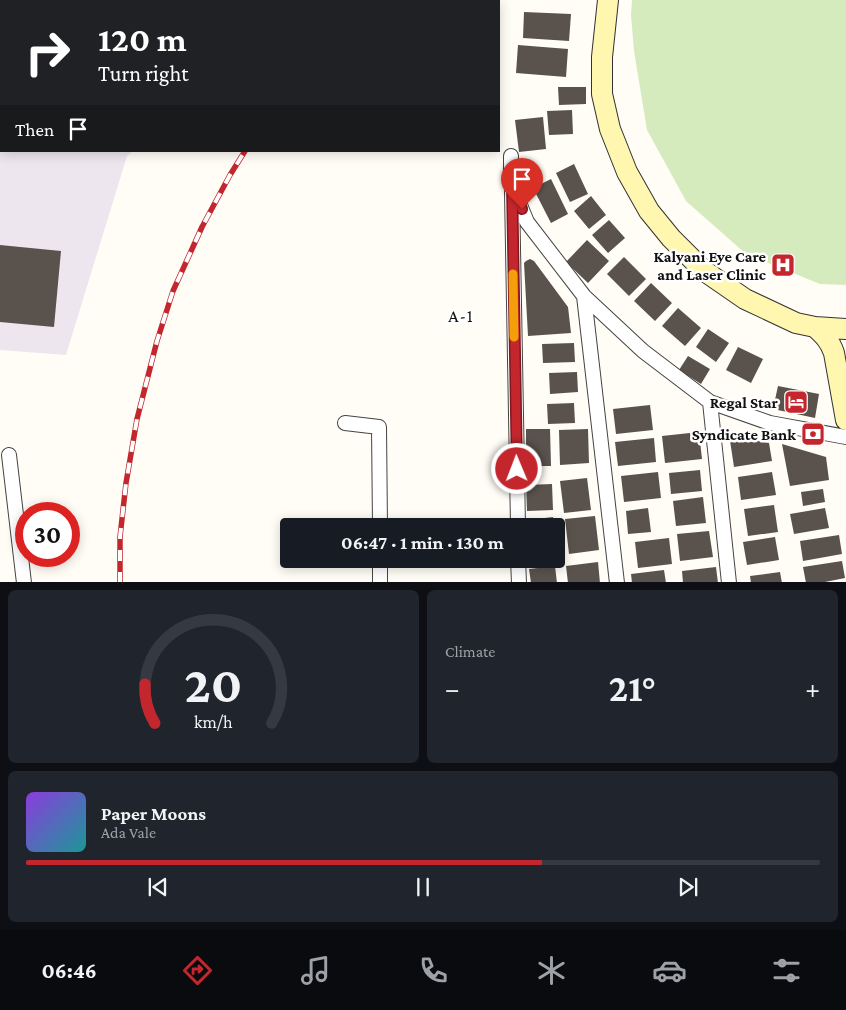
<!DOCTYPE html>
<html lang="en">
<head>
<meta charset="utf-8">
<style>
	:root { --surface:#171b24; --page:#20242c; --text:#f1f3f6; --muted:#9ea1a6; --line:#363941; --accent:#c4262e }
	body { margin:0; font-family:"Crimson Pro",serif; background:var(--page); color:var(--text); height:100vh; display:flex; flex-direction:column; font-size:19px; white-space:nowrap }
	* { box-sizing:border-box; margin:0 }
	p { font-size:16px; color:var(--muted) }
	.icon { flex:none; width:28px; height:28px; fill:none; stroke:currentColor; stroke-width:2; stroke-linecap:round; stroke-linejoin:round }
	.map { position:relative; height:582px; overflow:hidden }
	.side { display:flex; flex-direction:column; gap:8px; padding:8px; background:#0d0f14; flex:1 }
	.side>* { flex:none }
	.top-card { position:absolute; left:0px; top:0px; width:500px; height:152px; box-shadow:0 2px 12px #0003; background:#202124; color:#fff; overflow:hidden }
	.speed { position:absolute; left:15px; top:502px; display:flex; gap:10px; font-size:25px; font-weight:700; text-align:center }
	.speed>* { display:grid; place-content:center; width:65px; height:65px; border-radius:50%; background:var(--surface); box-shadow:0 2px 12px #0003; line-height:1 }
	.speed .limit { border:8px solid #d22; background:#fff; color:#111 }
	.pin { position:absolute; display:grid; place-items:center; width:42px; height:42px; color:#fff; margin:-51px -21px; border-radius:50% 50% 50% 0; rotate:-45deg; box-shadow:0 0 5px #0007 }
	.pin .icon { rotate:45deg }
	.me { position:absolute; width:55px; margin:-28px; rotate:359deg; stroke-linejoin:round; filter:drop-shadow(0 0 4px #0008) }
	.turn { display:flex; align-items:center; gap:18px; height:105px; padding:0 15px; font-size:22px }
	.turn .icon { width:65px; height:65px; stroke-width:2.5 }
	.turn b { display:block; font-size:35px; line-height:42px }
	.then { display:flex; align-items:center; height:48px; padding:0 15px; background:#0003; gap:10px; font-size:19px }
	.big { font-size:38px; font-weight:700; line-height:1.1 }
	.side .tile { flex:1; display:flex; flex-direction:column; justify-content:center; gap:8px; min-width:0; padding:0 18px; border-radius:8px; background:var(--page) }
	.side .dial { align-items:center; gap:0 }
	.dial svg { height:130px; overflow:visible; fill:none; stroke:var(--line); stroke-width:7; stroke-linecap:round; text-anchor:middle }
	.dial text { fill:var(--text); stroke:none }
	.song { display:flex; align-items:center; gap:15px }
	.cover { width:60px; height:60px; border-radius:8px; background:linear-gradient(135deg,hsl(270 70% 55%),hsl(180 70% 35%)) }
	.played { height:5px; border-radius:2px; background:linear-gradient(90deg,var(--accent) 65%,var(--line) 65%) }
	.keys { display:flex; justify-content:space-around; direction:ltr }
	.heat { display:flex; justify-content:space-between; align-items:center; font-size:28px; direction:ltr }
	.side .tiles { flex:1; display:grid; gap:8px; grid-template-columns:1fr 1fr }
	.tile:last-child { grid-column:span 2 }
	.trip { position:absolute; left:280px; top:518px; width:285px; height:50px; border-radius:5px; background:var(--surface); box-shadow:0 2px 12px #0003; font-weight:700; line-height:50px; text-align:center }
	.dock { display:flex; height:80px; justify-content:space-around; align-items:center; background:#090b0e; color:var(--muted) }
	.dock .icon { width:35px; height:35px }
	.dock .current { color:var(--accent) }
	.dock b { font-size:22px; color:var(--text) }
	.map>svg:first-child { display:block }
</style>
</head>
<body>
<div class="map">
<svg width="846" height="583" viewBox="0 0 846 583">
	<rect width="100%" height="100%" fill="#fffdf5"/>
	<path fill="#eee6ef" d="M0,0h314l-2,1h-311v150h132l-6,5 -61,199 -66,-5z"/>
	<path fill="#d5ebbd" d="M632,0h214v285l-26,-1 -74,-30 -60,-53 -39,-71 -13,-79 -3,-36z"/>
	<path fill="#5a524d" d="M524,12l47,2 -2,27 -46,-3z
		M518,45l50,4 -2,28 -50,-4z
		M558,87h28v17l-27,1z
		M572,110l1,24 -24,1 -2,-24z
		M543,117l3,32 -27,3 -4,-32z
		M574,164l14,30 -18,8 -14,-29z
		M551,179l17,35 -17,9 -18,-35z
		M591,196l15,19 -17,14 -15,-18z
		M609,220l16,18 -17,15 -16,-18z
		M587,240l22,21 -21,22 -22,-21z
		M0,245l61,6 -7,76 -54,-5z
		M624,257l22,22 -17,17 -22,-22z
		M530,259l4,2 34,46 3,26 -43,3 -4,-73 2,-2z
		M651,283l21,20 -17,18 -21,-20z
		M678,308l23,20 -16,18 -23,-20z
		M708,329l21,14 -13,19 -20,-15z
		M574,343l1,19 -32,1 -1,-19z
		M738,347l25,12 -12,24 -25,-13z
		M688,356l22,13 -9,15 -22,-14z
		M577,372l1,20 -28,2 -1,-21z
		M778,386l41,8 -4,24 -42,-9z
		M574,403l1,20 -27,1 -1,-20z
		M650,405l3,25 -37,4 -3,-25z
		M526,429h24l1,37h-25z
		M588,429l1,34 -29,2 -1,-35z
		M699,432l3,27 -37,4 -3,-27z
		M729,434l40,9 3,18 -38,6z
		M654,438l2,24 -38,4 -3,-24z
		M782,444l44,13 3,23 -39,6z
		M700,470l2,21 -31,3 -2,-21z
		M658,472l3,26 -37,4 -3,-26z
		M772,472l4,23 -35,5 -3,-23z
		M587,478l4,32 -27,3 -4,-32z
		M552,484l1,26 -26,1 -1,-26z
		M823,489l2,13 -22,4 -2,-14z
		M703,497l3,26 -30,3 -3,-25z
		M774,505l4,27 -30,4 -4,-27z
		M648,508l3,24 -23,2 -2,-23z
		M825,508l4,20 -35,6 -4,-20z
		M595,516l4,34 -30,4 -4,-35z
		M553,517l1,9h-25l-1,-6z
		M709,531l4,26 -33,4 -3,-27z
		M839,535l3,19 -39,7 -3,-20z
		M775,537l4,23 -32,5 -4,-23z
		M669,538l3,26 -34,4 -3,-26z
		M842,561l3,17 -25,5h-14l-3,-16z
		M598,562l2,21h-32l-2,-17z
		M555,566l2,17h-26l-2,-14z
		M716,567l2,16h-35l-1,-12z
		M664,570l2,13h-34l-1,-9z
		M780,572l2,11h-31l-1,-7z"/>
	<g fill="none" stroke-linecap="round" stroke-linejoin="round">
		<g stroke="#444" stroke-width="16">
			<path id="street" d="M511,156v27l16,39 57,74 59,55 67,51 60,21 76,14
				M512,192l6,334
				M584,296l33,287
				M710,402l19,181
				M345,423l34,4 1,99
				M9,455l15,128
				M380,559v24
				M518,559l1,24"/>
		</g>
		<g stroke="#333" stroke-width="22">
			<path id="secondary" d="M608,0l-6,57v37l8,35 17,43 22,39 22,27 32,32 42,29 51,24 19,4 31,2
				M815,327c9,8 15,14 19,26l12,67"/>
		</g>
		<use href="#street" stroke="#fff" stroke-width="14"/>
		<use href="#secondary" stroke="#fff6b0" stroke-width="20"/>
		<g stroke="#c4262e" stroke-width="5.5">
			<path id="rail" d="M366,1l2,-1
				M120,583v-46l6,-54 11,-64 20,-78 16,-50 29,-64 28,-52 15,-24"/>
		</g>
		<use href="#rail" stroke="#fff" stroke-width="4" stroke-dasharray="11" stroke-linecap="butt"/>
	</g>
	<g fill="none" stroke-linecap="round" stroke-linejoin="round">
		<g stroke="#7f191e" stroke-width="12">
			<path id="route" d="M517,469l-5,-286 10,26"/>
		</g>
		<use href="#route" stroke="#c4262e" stroke-width="9"/>
		<path stroke="#f59e0b" stroke-width="9" d="M513,274l1,63"/>
	</g>
	<defs>
		<g id="hospital-square" transform="scale(1.25)"><rect x="-9" y="-9" width="18" height="18" rx="4" fill="#c4262e" stroke="#fff"/><path d="M-5-5h3v3.5h4V-5h3V5h-3V1.5h-4V5h-3Z" fill="#fff"/></g>
		<g id="hotel-square" transform="scale(1.25)"><rect x="-9" y="-9" width="18" height="18" rx="4" fill="#c4262e" stroke="#fff"/><path d="M-6-4.5h1.5V1H6V5H4.5V3h-9V5H-6ZM-4 0a1.8 1.8 0 1 1 3.6 0ZM.5 0V-2.5h3Q6-2.5 6 0Z" fill="#fff"/></g>
		<g id="bank-square" transform="scale(1.25)"><rect x="-9" y="-9" width="18" height="18" rx="4" fill="#c4262e" stroke="#fff"/><path d="M-6-4H6V4H-6ZM0-2.3a2.3 2.3 0 1 0 0 4.6a2.3 2.3 0 1 0 0-4.6Z" fill="#fff"/></g>
	</defs>
	<g fill-rule="evenodd">
		<use href="#hospital-square" x="783" y="265"/>
		<use href="#hotel-square" x="796" y="402"/>
		<use href="#bank-square" x="813" y="434"/>
	</g>
	<g text-anchor="middle" dominant-baseline="central" stroke-width="5" stroke-linejoin="round" paint-order="stroke">
		<g font-size="16" font-weight="bold" fill="#111" stroke="#fff" text-anchor="end">
			<text x="766" y="256">Kalyani Eye Care<tspan x="766" dy="18">and Laser Clinic</tspan></text>
			<text x="778" y="402">Regal Star</text>
			<text x="796" y="434">Syndicate Bank</text>
		</g>
		<g font-size="18" letter-spacing="1" fill="#111" stroke="#fff">
			<text x="461" y="316">A-1</text>
		</g>
	</g>
</svg>
<div class="speed"><div class="limit">30</div></div>
<div class="pin" style="left:522px;top:209px;background:#d93025"><svg class="icon" aria-label="arrive" viewBox="0 0 24 24"><path d="M6 21V4h12l-3 4 3 4H6"/></svg></div>
<svg class="me" style="left:517px;top:469px" viewBox="-20 -20 40 40"><circle r="17" fill="#c4262e" stroke="#fff" stroke-width="3"/><path d="M0-11L8 9 0 5-8 9z" fill="#fff"/></svg>
<div class="trip">06:47 · 1 min · 130 m</div>
<div class="top-card">
<div class="turn"><svg class="icon" aria-label="right" viewBox="0 0 24 24"><path d="M7 20v-9h11M14 6l5 5-5 5"/></svg><div><b>120 m</b>Turn right</div></div>
<div class="then">Then<svg class="icon" aria-label="arrive" viewBox="0 0 24 24"><path d="M6 21V4h12l-3 4 3 4H6"/></svg></div>
</div>
</div>
<section class="side">
<div class="tiles">
<div class="tile dial"><svg viewBox="0 0 100 80">
<path d="M14 69A42 42 0 1 1 86 69"/>
<path d="M14 69A42 42 0 0 1 8 45" stroke="#c4262e"/>
<text x="50" y="56" font-size="32" font-weight="700">20</text>
<text x="50" y="72" font-size="11">km/h</text>
</svg></div>
<div class="tile"><p>Climate</p>
<div class="heat"><a>−</a><b class="big">21°</b><a>+</a></div>
</div>
<div class="tile">
<div class="song"><i class="cover"></i><div><b>Paper Moons</b><p>Ada Vale</p></div></div>
<div class="played"></div>
<div class="keys"><svg class="icon" aria-label="previous" viewBox="0 0 24 24"><path d="M18 5L8 12l10 7zM5 5v14"/></svg><svg class="icon" aria-label="pause" viewBox="0 0 24 24"><path d="M8 5v14M16 5v14"/></svg><svg class="icon" aria-label="next" viewBox="0 0 24 24"><path d="M6 5l10 7-10 7zM19 5v14"/></svg></div>
</div>
</div>
</section>
<nav class="dock">
<b>06:46</b>
<svg class="icon current" aria-label="directions" viewBox="0 0 24 24"><path d="M12 3l9 9-9 9-9-9zM9 14v-3h6M13 9l2 2-2 2"/></svg>
<svg class="icon" aria-label="music" viewBox="0 0 24 24"><path d="M9 18V5l10-2v13"/><circle cx="6" cy="18" r="3"/><circle cx="16" cy="16" r="3"/></svg>
<svg class="icon" aria-label="phone" viewBox="0 0 24 24"><path d="M5 4h4l2 5-3 2q2 4 5 5l2-3 5 2v4C11 20 4 13 5 4z"/></svg>
<svg class="icon" aria-label="climate" viewBox="0 0 24 24"><path d="M12 3v18M4 7l16 10M4 17L20 7"/></svg>
<svg class="icon" aria-label="car" viewBox="0 0 24 24"><path d="M5 17H2v-5l4-1 3-4h7l3 4 3 1v5h-3M9 17h6M6 11h13"/><circle cx="7" cy="17" r="2"/><circle cx="17" cy="17" r="2"/></svg>
<svg class="icon" aria-label="filters" viewBox="0 0 24 24"><path d="M4 7h16M4 17h16"/><circle cx="9" cy="7" r="2"/><circle cx="15" cy="17" r="2"/></svg>
</nav>
</body>
</html>
